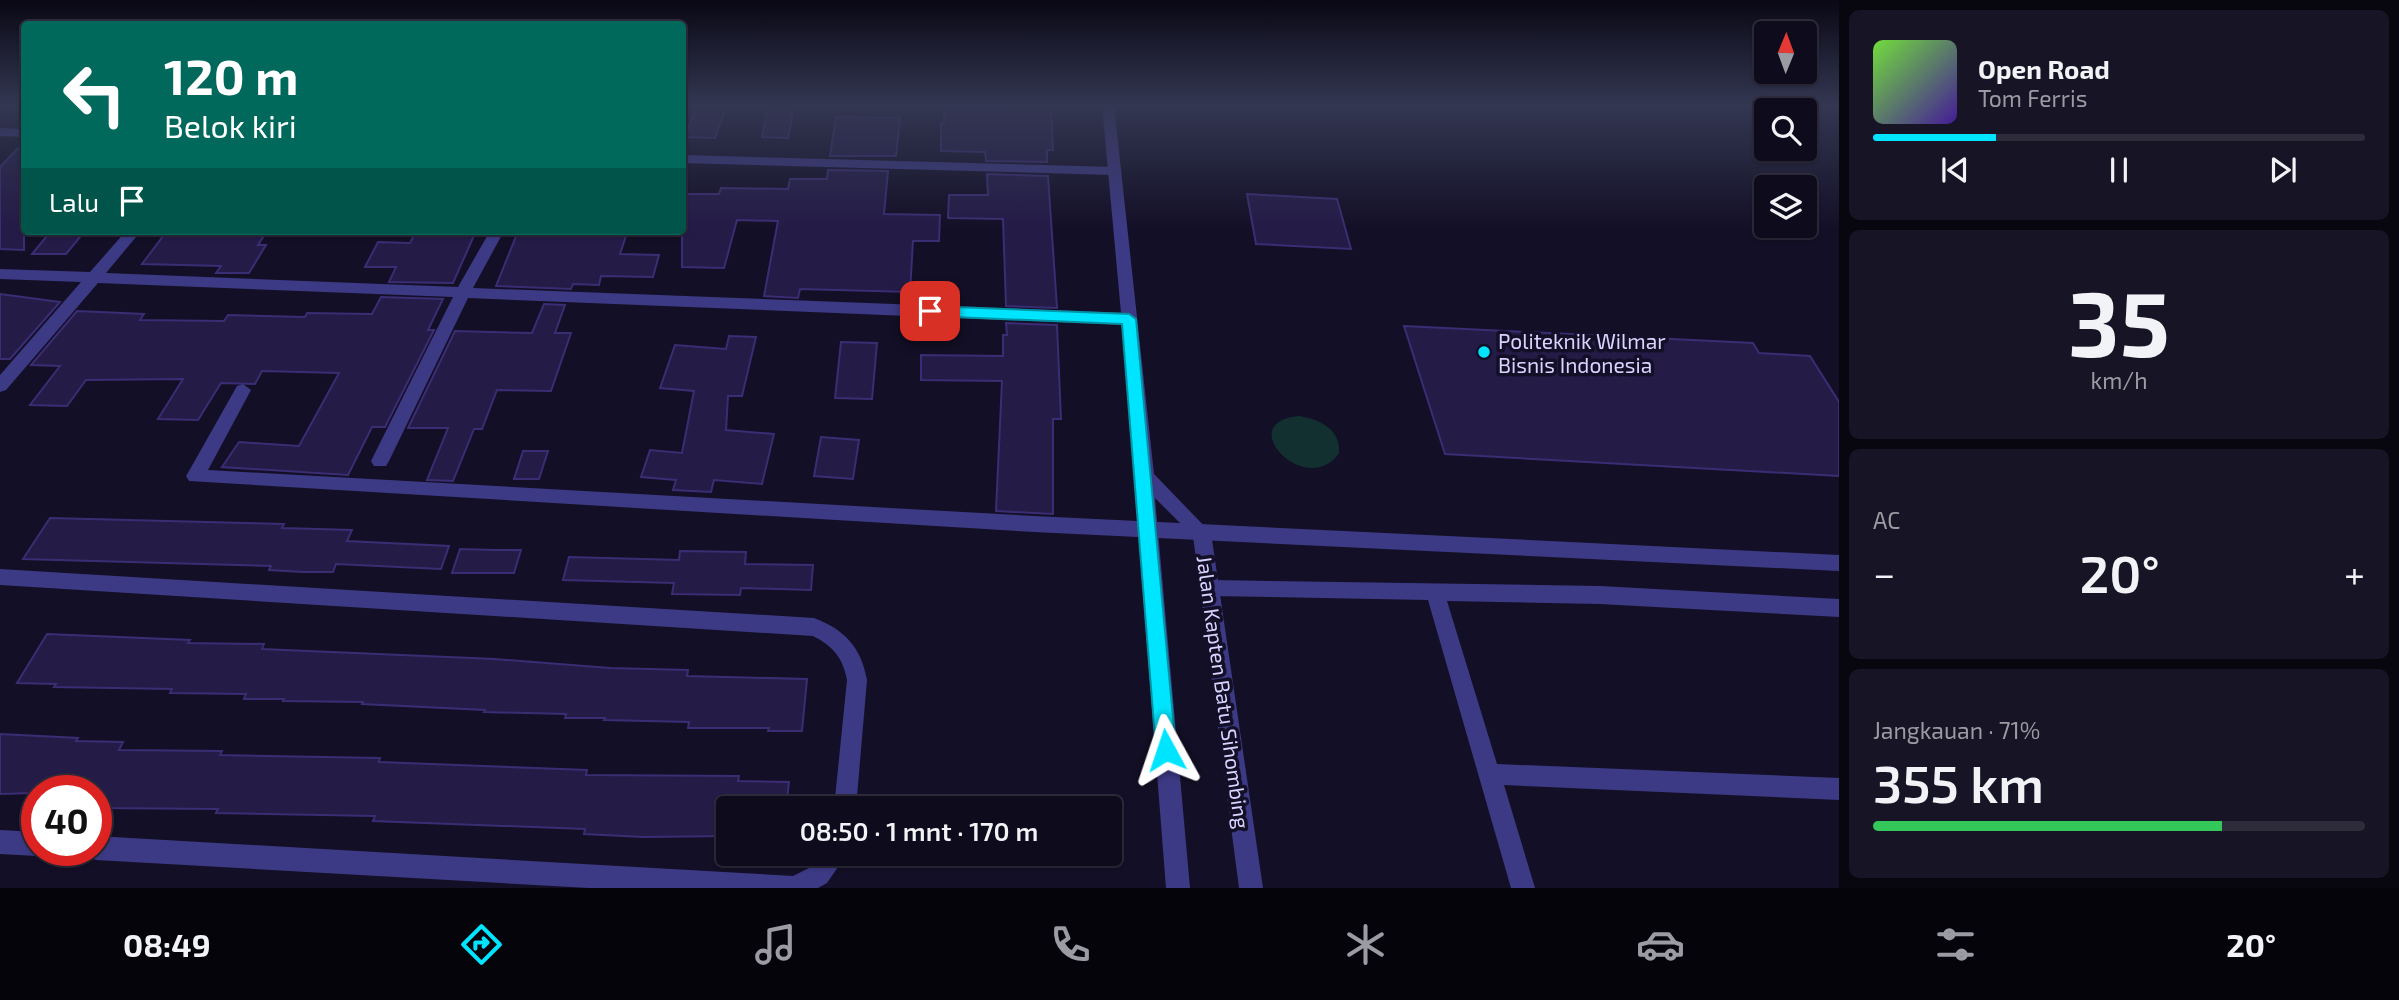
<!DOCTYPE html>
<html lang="id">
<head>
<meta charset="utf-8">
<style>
	:root { --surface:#0e0b1c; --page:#171425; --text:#f1f3f6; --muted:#9b9ba3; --line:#2e2b3b; --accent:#00e5ff }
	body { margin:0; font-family:"Exo 2",sans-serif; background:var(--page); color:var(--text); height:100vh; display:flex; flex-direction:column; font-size:26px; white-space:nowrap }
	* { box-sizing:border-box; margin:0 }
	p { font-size:23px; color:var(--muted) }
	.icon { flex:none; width:38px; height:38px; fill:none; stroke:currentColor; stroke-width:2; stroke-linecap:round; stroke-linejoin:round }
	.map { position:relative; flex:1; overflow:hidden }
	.panel { display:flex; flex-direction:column; gap:10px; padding:10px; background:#08060f; width:560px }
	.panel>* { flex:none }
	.hud { position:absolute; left:21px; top:21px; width:665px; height:214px; border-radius:7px; box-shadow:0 2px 5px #0004,0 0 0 2px var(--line); background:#00695c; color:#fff; overflow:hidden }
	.needle { width:46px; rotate:1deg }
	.fabs { position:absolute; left:1754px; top:21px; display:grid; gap:14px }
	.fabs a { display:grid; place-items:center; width:63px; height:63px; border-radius:7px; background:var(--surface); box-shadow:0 2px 5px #0004,0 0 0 2px var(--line); font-size:35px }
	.speed { position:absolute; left:21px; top:775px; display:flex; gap:14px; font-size:35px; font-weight:700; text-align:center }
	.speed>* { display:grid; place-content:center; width:91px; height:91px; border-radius:50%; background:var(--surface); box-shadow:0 2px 5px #0004,0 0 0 2px var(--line); line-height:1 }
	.speed .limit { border:10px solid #d22; background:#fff; color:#111 }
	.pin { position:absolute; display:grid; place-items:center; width:60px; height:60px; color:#fff; margin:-30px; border-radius:14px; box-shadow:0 4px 10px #0006 }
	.me { position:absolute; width:77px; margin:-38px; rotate:355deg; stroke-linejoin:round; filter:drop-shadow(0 0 5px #0008) }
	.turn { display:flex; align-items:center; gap:24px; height:147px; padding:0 28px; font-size:32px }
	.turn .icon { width:91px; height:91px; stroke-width:2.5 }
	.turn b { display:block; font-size:49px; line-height:60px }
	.then { display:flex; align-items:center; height:66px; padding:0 28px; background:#0003; gap:14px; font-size:26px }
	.big { font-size:52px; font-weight:600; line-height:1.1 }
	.panel .widget { flex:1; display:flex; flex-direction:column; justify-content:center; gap:10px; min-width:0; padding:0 24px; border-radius:10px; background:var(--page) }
	.panel .dial { align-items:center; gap:0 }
	.dial b { font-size:91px; line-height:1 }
	.song { display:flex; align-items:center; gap:21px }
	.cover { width:84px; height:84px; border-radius:10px; background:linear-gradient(135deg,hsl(100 70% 55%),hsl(260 70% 35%)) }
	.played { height:7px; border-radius:4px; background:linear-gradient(90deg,var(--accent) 25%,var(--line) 25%) }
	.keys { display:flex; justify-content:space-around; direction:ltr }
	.heat { display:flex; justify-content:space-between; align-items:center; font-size:38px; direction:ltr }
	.charge { height:10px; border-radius:5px; background:linear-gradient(90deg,#34c759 71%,var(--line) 0) }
	.trip { position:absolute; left:716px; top:796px; width:406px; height:70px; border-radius:7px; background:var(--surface); box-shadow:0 2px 5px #0004,0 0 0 2px var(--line); font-weight:600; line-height:70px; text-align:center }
	.tabs { display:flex; height:112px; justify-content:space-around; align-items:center; background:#06040b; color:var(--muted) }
	.tabs .icon { width:49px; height:49px }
	.tabs .on { color:var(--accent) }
	.tabs b { font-size:32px; color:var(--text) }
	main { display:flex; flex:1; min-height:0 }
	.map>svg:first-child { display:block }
</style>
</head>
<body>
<main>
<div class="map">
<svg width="1839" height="888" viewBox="0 0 1839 888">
	<rect width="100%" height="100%" fill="#130f26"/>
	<path fill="#12302f" d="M1299,416c20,3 42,13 40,37 -32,47 -108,-31 -40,-37z"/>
	<path fill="#241b47" stroke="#3b2d73" stroke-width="2" d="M697,105h26l-2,7 3,1 -9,25 -30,-1z
		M944,105h107l2,45h-6v12l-61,-1 -1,-9 -44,-1v-28h3z
		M767,111l26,1 -5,26 -26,-1z
		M836,117l64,1 -4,38h-66z
		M24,142v108l-24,-1v-82z
		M828,170l60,1 -4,43 56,1 -1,26h-26l-3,51 -110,-3 -2,9 -34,-2 14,-75 -41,-1 -13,48 -42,-1v-73h37l2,-6 67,1 2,-10h37z
		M987,174l61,2 9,132 -51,-2 -3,-87 -55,-1 1,-23h39z
		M1247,194l90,5 14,50 -95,-5z
		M51,231h34l-19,23h-34z
		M167,231h100l-9,14h8l-17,28h-33l5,-7 -79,-2z
		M416,231h60l-23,52 -64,-1 7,-15h-31l13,-25 32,1z
		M573,232l54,1 -7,21 39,1 -6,22 -52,-1 -2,9 -26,-1 -2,5 -75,-3 21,-52 54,2z
		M0,294l60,8 -50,57h-10z
		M381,297l62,2 -15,31h6l-49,97h-13l-24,48 -126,-8 17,-25 60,4 40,-73 -77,-2 -7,13 -34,-1 -23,37 -40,-1 25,-40 -97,1 -19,26 -37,-1 30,-39 -29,-1 46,-54 67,3 -4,6 84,1 4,-6 77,2 2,-4 65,1z
		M544,304l21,1 -10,28h16l-20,58 -54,-1 -15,39h-8l-21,52 -26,-1 21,-52h-40l47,-97 77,2z
		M1006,323l51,2 4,94h-8v95l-57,-3 6,-130 -81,-1v-25l82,1v-21h4z
		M1404,326l349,17 6,10 51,3 29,46v74l-394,-22z
		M729,336l27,1 -14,59h-14l-2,34 48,4 -12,50 -48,-4 -3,12 -38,-2 3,-10 -35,-3 9,-27 32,3 12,-62 -34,-3 15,-43 51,4z
		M841,342l36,1 -5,56 -37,-1z
		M821,437l38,3 -6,39 -39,-3z
		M523,451h25l-9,28h-25z
		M50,518l234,6 -2,4 70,2 -5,11 102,5 -8,23 -105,-5 -3,8h-30l-34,-2 2,-4 -248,-7z
		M460,549l35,1h26l-7,23h-62z
		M680,551l66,1 -1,12 68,1 -2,25 -70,-2 -1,7 -68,-1 2,-11 -111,-3 6,-23 110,3z
		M47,634l143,6 -2,3 76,1 -2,5 233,10 115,9 78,2 -1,6 120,3 -5,52h-34l1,-3h-81l1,-6 -85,-2 1,-2h-40l1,-4 -82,-2 1,-2 -123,-6 1,-2 -80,-1 1,-2h-40l2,-5 -76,-1 2,-4 -118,-2 2,-3 -39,-1z
		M0,734l78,4 -2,3 47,1 -4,8 103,1 -2,4 160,3 -1,4 208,8 -1,5 153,1 -1,5 51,1 -3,26h-58v28l-85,1 -59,-3 1,-5 -212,-8 2,-5 -159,-3 2,-4 -122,-1v-17l-96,3z"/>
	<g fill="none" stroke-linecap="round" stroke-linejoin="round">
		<path fill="#3d3a85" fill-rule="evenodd" d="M0,128l24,1v8l-24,-1z
			M682,155l433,12 7,4 -7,4 -433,-12z
			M126,231h15l-35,42 352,14 32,-56h14l-31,57 656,25 8,6 -8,6 -661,-27 -79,163 -3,5h-12l-3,-5 82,-164 -355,-14 -92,107 -6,2v-17l81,-93 -81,-3v-10l90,3z
			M243,384l8,6 -43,80 826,46 805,39v16l-805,-39 -845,-51 -3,-5 3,-5 48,-85z
			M0,569l814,49c31,12 47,29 53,62l-11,128h-22l13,-128c-4,-22 -14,-34 -34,-44l-813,-51z
			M1211,580l389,6 239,13v18l-239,-13 -153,-3 50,163 342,14v22l-335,-15 31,103h-24l-83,-288 -217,-4 -7,-2 -3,-6 3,-6z
			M0,830l37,2v18l8,2 -8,4 -37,-2z
			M96,836l697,40 18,-9 9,-13h27l-20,29 -9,5h-229l-493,-28 -8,-4 -3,-6h11z"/>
		<path fill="#3d3a85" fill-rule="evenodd" d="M1102,105h12l40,369 57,59 52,355h-24l-46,-352 -38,-38 35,390h-24l-28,-358 -2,-53z"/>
	</g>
	<linearGradient id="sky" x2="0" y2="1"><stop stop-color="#0a0815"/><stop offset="0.46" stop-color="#333752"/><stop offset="1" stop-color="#333752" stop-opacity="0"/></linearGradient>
	<rect width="1839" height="229" fill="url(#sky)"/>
	<path fill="#00e5ff" stroke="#0095a6" stroke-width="2" d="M930,306l199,8 7,5 40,431 -3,7 -7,3 -7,-3 -3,-7 -34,-426 -192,-8 -7,-5z"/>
	<circle fill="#00e5ff" stroke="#130f26" stroke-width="2.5" cx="1484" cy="352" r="7"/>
	<g text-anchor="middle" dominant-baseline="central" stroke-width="7" stroke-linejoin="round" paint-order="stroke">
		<g font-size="21" fill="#d9d4ff" stroke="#130f26" text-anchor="start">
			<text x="1498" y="340">Politeknik Wilmar<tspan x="1498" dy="24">Bisnis Indonesia</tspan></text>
		</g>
		<g font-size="21" fill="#d9d4ff" stroke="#130f26">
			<text transform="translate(1224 692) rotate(82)">Jalan Kapten Batu Sihombing</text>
		</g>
	</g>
</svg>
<div class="fabs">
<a><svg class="needle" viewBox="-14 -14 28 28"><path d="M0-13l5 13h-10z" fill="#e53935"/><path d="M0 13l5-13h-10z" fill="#9b9ba3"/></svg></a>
<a><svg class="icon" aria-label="search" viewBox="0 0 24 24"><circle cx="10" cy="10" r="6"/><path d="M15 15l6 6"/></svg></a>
<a><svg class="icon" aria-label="layers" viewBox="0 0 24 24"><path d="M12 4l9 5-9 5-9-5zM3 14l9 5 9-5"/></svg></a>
</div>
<div class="speed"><div class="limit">40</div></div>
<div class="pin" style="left:930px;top:311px;background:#d93025"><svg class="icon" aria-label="arrive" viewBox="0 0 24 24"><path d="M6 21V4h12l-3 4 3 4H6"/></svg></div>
<svg class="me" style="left:1166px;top:750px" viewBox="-20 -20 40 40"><path d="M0-17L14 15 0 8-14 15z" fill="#00e5ff" stroke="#fff" stroke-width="4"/></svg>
<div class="trip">08:50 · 1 mnt · 170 m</div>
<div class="hud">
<div class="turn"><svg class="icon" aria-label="left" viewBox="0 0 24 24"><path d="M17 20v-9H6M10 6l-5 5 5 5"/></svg><div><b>120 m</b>Belok kiri</div></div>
<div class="then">Lalu<svg class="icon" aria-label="arrive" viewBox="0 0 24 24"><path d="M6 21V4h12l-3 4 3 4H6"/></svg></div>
</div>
</div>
<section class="panel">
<div class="widget">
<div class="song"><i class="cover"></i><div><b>Open Road</b><p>Tom Ferris</p></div></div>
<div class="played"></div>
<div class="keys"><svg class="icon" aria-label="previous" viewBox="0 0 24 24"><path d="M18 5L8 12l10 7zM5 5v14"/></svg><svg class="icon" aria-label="pause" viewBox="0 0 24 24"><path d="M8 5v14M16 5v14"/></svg><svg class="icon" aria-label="next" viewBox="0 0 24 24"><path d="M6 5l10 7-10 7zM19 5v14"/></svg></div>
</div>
<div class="widget dial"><b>35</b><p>km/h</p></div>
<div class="widget"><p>AC</p>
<div class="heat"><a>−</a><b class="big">20°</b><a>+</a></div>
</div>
<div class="widget"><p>Jangkauan · 71%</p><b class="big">355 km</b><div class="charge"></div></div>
</section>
</main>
<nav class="tabs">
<b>08:49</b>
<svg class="icon on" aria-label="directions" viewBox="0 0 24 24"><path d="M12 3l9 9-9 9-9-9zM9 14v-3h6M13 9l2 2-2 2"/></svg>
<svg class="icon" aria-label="music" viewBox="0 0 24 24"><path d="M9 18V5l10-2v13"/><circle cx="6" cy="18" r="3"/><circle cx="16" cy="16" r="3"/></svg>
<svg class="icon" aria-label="phone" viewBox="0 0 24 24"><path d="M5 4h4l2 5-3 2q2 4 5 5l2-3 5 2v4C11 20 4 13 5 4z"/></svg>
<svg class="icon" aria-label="climate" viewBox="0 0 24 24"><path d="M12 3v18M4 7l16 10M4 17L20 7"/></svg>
<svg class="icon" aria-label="car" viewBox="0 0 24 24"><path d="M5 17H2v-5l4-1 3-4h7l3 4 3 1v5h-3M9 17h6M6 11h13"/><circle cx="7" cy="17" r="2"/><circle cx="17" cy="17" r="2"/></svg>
<svg class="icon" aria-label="filters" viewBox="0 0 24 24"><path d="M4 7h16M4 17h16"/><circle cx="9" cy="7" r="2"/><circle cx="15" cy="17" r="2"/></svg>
<b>20°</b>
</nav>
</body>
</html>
